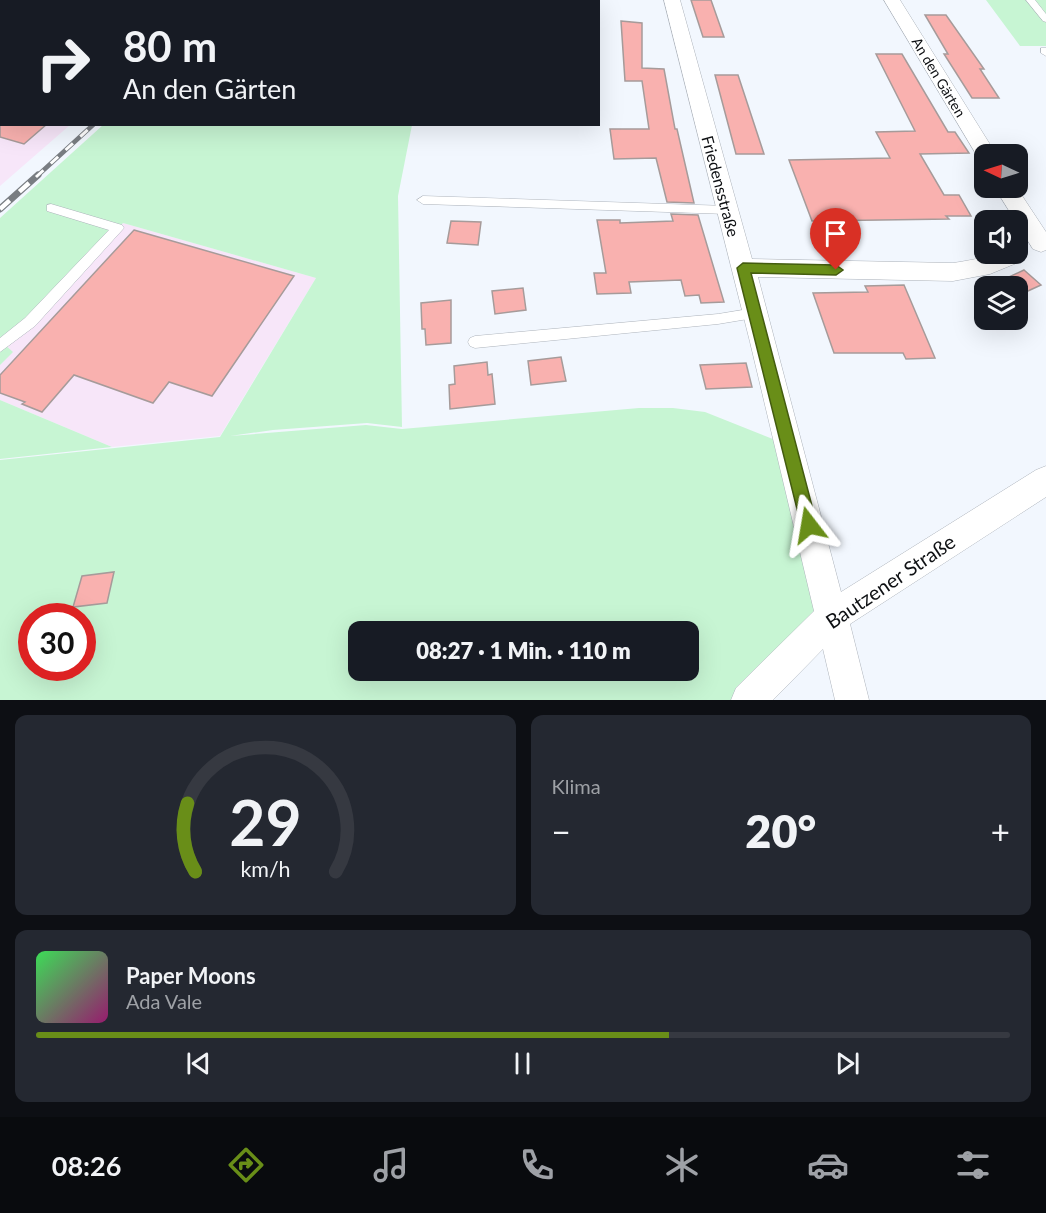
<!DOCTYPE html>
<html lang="de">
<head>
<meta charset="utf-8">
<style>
	:root { --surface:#171b24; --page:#242831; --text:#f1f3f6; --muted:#9ea1a6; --line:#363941; --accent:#698e18 }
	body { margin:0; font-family:Lato,sans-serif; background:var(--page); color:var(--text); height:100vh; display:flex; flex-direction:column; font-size:22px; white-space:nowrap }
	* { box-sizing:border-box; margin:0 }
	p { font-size:20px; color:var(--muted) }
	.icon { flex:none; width:33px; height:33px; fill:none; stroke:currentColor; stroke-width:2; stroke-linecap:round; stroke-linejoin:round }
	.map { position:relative; height:700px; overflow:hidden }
	.details { display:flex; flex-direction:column; gap:15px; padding:15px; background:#0d0f14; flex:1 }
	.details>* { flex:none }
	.top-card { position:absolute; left:0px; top:0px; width:600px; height:126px; box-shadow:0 6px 24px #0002; background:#171b24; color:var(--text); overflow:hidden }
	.needle { width:39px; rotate:274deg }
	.tools { position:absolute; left:974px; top:144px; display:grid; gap:12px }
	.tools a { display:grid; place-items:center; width:54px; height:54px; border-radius:12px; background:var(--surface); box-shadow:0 6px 24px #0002; font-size:30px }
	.speed { position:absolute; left:18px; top:603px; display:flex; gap:12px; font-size:30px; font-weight:700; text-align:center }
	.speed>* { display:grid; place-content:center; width:78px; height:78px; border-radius:50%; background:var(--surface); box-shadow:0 6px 24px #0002; line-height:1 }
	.speed .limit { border:9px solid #d22; background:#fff; color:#111 }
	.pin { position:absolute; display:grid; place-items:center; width:51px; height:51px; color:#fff; margin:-62px -26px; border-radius:50% 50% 50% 0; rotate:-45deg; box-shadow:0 0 6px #0007 }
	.pin .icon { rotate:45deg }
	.me { position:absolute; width:66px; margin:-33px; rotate:346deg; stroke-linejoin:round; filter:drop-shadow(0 0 4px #0008) }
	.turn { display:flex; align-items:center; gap:21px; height:126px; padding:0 24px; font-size:27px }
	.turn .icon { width:78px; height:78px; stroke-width:2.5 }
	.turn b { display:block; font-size:42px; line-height:51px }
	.big { font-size:45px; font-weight:800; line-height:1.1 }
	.details .tile { flex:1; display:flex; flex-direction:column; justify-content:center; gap:9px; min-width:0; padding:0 21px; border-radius:12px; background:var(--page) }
	.details .dial { align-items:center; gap:0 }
	.dial svg { height:156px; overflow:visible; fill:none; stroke:var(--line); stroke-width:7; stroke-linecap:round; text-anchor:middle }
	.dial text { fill:var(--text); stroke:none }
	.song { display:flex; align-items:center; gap:18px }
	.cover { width:72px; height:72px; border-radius:9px; background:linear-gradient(135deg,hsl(130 70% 55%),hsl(320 70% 35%)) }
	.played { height:6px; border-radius:3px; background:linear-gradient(90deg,var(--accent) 65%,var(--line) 65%) }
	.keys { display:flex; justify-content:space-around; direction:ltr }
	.heat { display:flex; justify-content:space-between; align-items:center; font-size:33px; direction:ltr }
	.details .tiles { flex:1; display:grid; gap:15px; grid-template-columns:1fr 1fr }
	.tile:last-child { grid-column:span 2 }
	.trip { position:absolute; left:348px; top:621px; width:351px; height:60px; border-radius:12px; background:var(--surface); box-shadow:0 6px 24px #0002; font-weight:800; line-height:60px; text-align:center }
	.tab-bar { display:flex; height:96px; justify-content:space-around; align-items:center; background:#090b0e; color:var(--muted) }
	.tab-bar .icon { width:42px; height:42px }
	.tab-bar .on { color:var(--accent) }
	.tab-bar b { font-size:27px; color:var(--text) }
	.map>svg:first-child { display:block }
</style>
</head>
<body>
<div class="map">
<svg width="1046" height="700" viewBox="0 0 1046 700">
	<rect width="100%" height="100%" fill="#f2f7fe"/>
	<path fill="#f7e6f9" d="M0,0h212l-210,2v122l68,1 -70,61z
		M123,223l193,55 -96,158 -108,11 -112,-47v-35l12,-13 -8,-8 26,-22z"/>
	<path fill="#c7f5d3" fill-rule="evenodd" d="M986,0h60v46h-26z
		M103,125h309l-14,71 4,231 -35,-4 -94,7 -43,6 136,-11 36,4 237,-21h34l32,4 83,33 41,171 -84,84h-745v-240l220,-23 96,-159 -193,-55 -93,99 -26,22 9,8 -13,13v-147zM32,616h50v52h-50zM358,632h330v38h-330z
		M0,400l112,47 -112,12z"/>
	<path fill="#f9b1af" stroke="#a69b9a" stroke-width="1.5" d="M691,0h20l13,37h-21z
		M925,15h21l38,54h-4l19,29h-27l-28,-44h4z
		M621,21l21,2v45l22,1 11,60h2l17,74 -27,-1 -11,-44 -42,1 -4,-30h39l-7,-48h-17z
		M876,54h26l46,78h7l14,21 -49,1 24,41h15l12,21h-25l3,3 -137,2 -23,-61 101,-2 -14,-26 39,-1z
		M715,75h23l26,79h-28z
		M0,124h47l-23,20 -24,-7z
		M671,214l27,1 26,87 -23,1 -2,-8 -14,1 -4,-16 -52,2 2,11 -34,1 -3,-21h12l-9,-53h23v3l53,-2z
		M451,221l30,1 -3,23 -31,-2z
		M134,230l160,46 -82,120 -43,-14 -16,21 -79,-28 -32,37 -20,-8 3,-2 -25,-9v-18z
		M1024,270l17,15 -24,11v-10h-20l-1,-3z
		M904,285l31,73 -29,1 -3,-6h-69l-21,-60 55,-1 -3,-6z
		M523,288l3,22 -31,4 -3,-23z
		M451,300v43l-25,2 -1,-16h-3l-1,-26z
		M561,357l5,24 -35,4 -3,-24z
		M487,362l1,13 4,-1 3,30 -45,5 -1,-24 6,-1 -1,-18z
		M746,363l6,24 -46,2 -6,-24z
		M114,572l-7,31 -34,4 9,-31z"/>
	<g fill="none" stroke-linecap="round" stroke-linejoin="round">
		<g stroke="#adb3bb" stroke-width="1">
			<path id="lane" d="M1026,0h9l11,14v8l-3,-1z
				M1041,48h5v8l-5,-3z
				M423,196l305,10 6,4 -6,4 -305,-10 -6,-4z
				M51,204l71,21 2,3 -89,98 -35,26v-14l25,-20 84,-88 -62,-19v-6z
				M755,308l5,1 1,4 -1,4 -42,7 -243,24 -5,-2 -2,-4 2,-4 5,-2 243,-22z"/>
		</g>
		<g stroke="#adb3bb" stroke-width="1">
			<path id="street" d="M664,0h16l72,259 201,4c22,-3 42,-9 64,-9v-8l7,2 3,6 -3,6 -34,14 -37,7 -195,-4 83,315 195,-122 10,-4v31l-196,127 19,76h-34l-12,-51 -50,51h-42l5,-12 78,-77 -64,-269z
				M884,0h16l96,154h-12v6l-5,-1z
				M995,188h22l29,44v18l-5,2 -8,-3z"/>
		</g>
		<use href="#lane" fill="#fff" fill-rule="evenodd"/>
		<use href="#street" fill="#fff" fill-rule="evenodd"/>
		<g stroke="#797d82" stroke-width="4.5">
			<path id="rail-far1" d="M220,2l2,-2
				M36,177l58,-53"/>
		</g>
		<g stroke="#797d82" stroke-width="7">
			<path id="rail" d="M0,209l38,-34"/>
		</g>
		<use href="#rail-far1" stroke="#fff" stroke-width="3" stroke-dasharray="10" stroke-linecap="butt"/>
		<use href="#rail" stroke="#fff" stroke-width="4.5" stroke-dasharray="13" stroke-linecap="butt"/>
	</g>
	<path fill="#698e18" stroke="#445c10" stroke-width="1.5" d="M743,263l93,2 7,5 -7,5 -85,-2 66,252 -2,5 -6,3 -5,-3 -3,-5 -64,-257z"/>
	<g text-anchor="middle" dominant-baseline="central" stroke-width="4.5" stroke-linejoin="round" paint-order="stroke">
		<g font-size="14" fill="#0e1013" stroke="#fff">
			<text transform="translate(939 77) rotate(59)">An den Gärten</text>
		</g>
		<g font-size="16" fill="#0e1013" stroke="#fff">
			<text transform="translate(721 186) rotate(75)">Friedensstraße</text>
		</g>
		<g font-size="20" fill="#0e1013" stroke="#fff">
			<text transform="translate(890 581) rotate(-34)">Bautzener Straße</text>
		</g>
	</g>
</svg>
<div class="tools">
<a><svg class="needle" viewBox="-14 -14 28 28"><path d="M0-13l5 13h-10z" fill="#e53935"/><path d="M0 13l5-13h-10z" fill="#9ea1a6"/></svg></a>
<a><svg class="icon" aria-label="sound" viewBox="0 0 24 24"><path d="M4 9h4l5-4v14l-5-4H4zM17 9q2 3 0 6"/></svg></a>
<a><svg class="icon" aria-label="layers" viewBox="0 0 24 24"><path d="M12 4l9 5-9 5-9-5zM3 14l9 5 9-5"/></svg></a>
</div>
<div class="speed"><div class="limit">30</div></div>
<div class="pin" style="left:836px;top:270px;background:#d93025"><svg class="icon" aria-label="arrive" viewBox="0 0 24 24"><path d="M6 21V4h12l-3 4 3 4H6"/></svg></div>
<svg class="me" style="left:809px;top:525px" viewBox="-20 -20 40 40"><path d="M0-17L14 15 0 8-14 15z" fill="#698e18" stroke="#fff" stroke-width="4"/></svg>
<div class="trip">08:27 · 1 Min. · 110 m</div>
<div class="top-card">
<div class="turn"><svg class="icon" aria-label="right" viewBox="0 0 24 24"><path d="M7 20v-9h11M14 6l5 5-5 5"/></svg><div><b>80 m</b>An den Gärten</div></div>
</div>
</div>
<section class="details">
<div class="tiles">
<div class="tile dial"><svg viewBox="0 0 100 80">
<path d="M14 69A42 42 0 1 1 86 69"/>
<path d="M14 69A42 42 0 0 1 10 34" stroke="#698e18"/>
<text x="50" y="56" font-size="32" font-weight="700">29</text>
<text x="50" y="72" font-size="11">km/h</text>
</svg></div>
<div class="tile"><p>Klima</p>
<div class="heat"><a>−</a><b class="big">20°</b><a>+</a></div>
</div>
<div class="tile">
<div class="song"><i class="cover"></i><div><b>Paper Moons</b><p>Ada Vale</p></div></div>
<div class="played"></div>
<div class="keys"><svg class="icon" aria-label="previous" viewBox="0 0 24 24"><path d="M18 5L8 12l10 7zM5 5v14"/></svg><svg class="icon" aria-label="pause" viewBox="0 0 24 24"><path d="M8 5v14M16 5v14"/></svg><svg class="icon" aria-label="next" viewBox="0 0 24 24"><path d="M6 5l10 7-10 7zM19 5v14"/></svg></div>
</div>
</div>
</section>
<nav class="tab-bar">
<b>08:26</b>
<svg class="icon on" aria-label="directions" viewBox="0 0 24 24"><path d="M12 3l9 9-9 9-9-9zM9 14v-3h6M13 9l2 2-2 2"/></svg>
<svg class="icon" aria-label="music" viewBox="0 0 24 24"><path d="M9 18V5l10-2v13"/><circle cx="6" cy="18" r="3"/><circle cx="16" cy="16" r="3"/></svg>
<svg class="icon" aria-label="phone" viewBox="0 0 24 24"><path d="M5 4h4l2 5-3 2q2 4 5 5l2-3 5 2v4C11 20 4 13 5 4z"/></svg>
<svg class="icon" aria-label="climate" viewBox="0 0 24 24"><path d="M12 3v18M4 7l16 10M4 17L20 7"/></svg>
<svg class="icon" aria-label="car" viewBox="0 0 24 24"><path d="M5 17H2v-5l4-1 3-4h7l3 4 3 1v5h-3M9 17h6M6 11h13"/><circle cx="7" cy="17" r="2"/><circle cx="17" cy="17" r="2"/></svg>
<svg class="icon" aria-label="filters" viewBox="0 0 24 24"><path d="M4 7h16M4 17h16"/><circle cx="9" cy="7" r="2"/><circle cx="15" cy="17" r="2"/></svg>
</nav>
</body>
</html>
